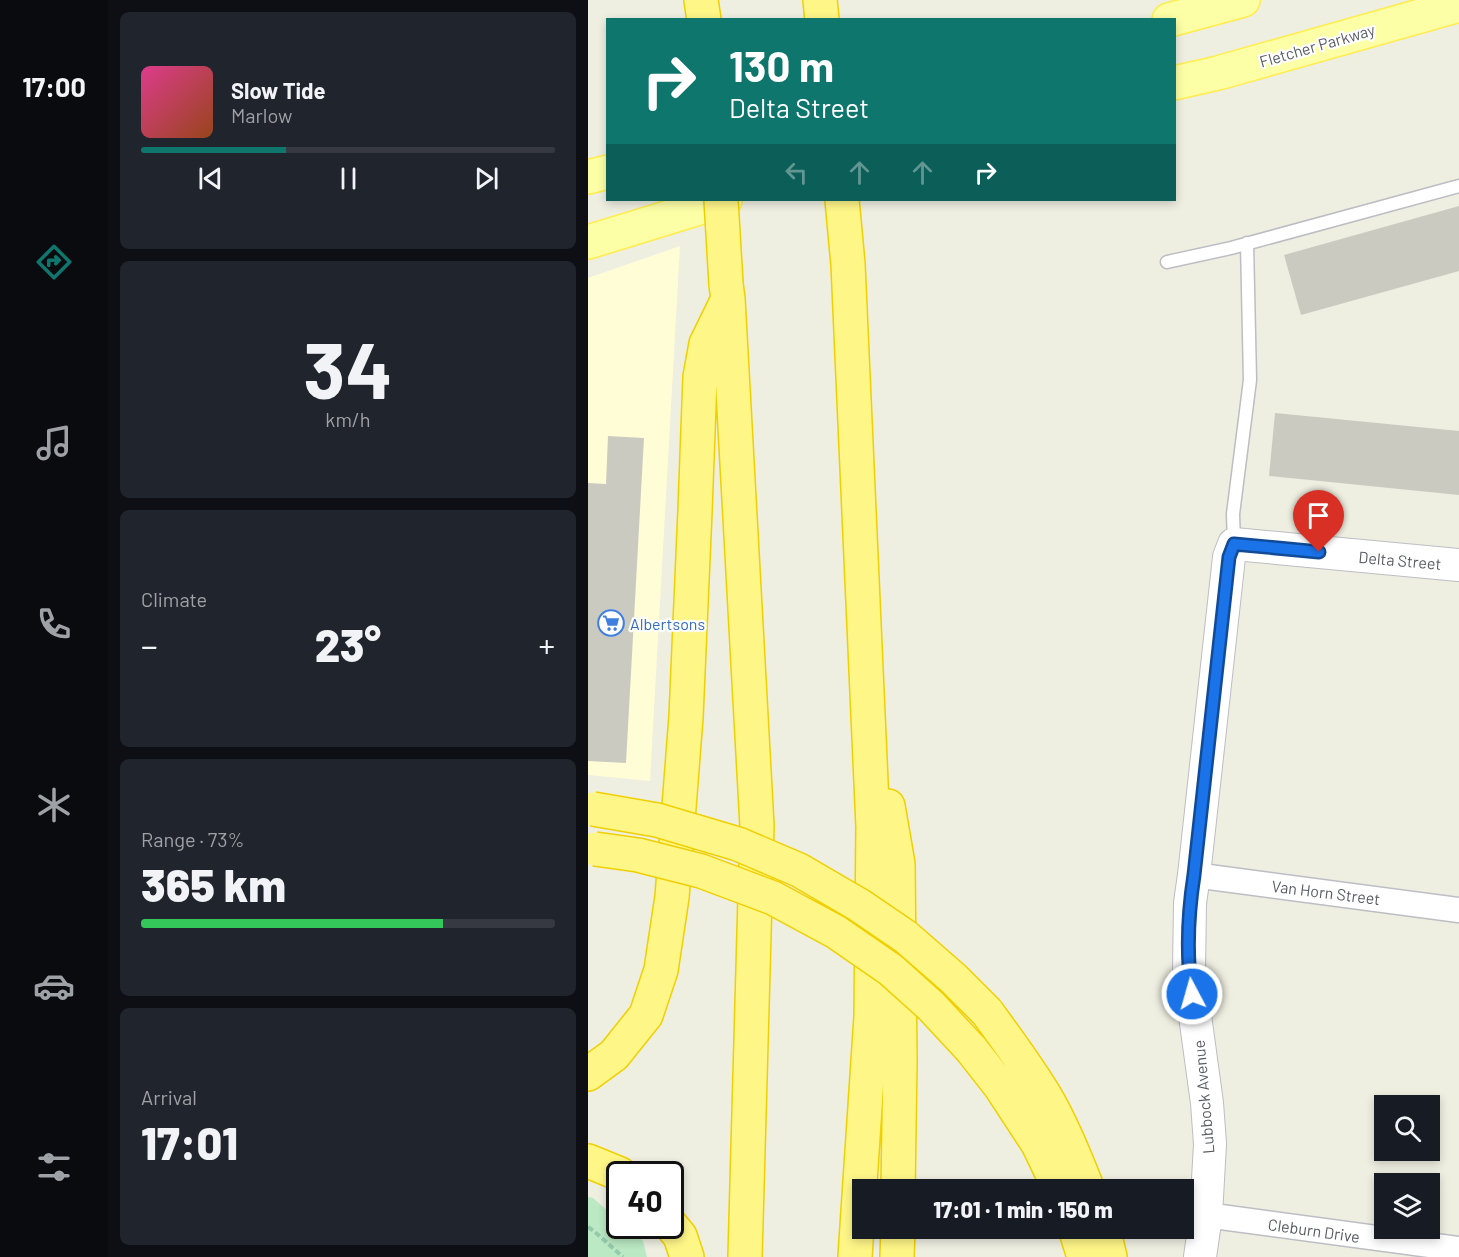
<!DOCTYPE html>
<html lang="en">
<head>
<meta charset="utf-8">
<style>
	:root { --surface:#171b24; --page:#20242c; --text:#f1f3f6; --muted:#9ea1a6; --line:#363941; --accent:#0f766e }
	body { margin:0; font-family:Barlow,sans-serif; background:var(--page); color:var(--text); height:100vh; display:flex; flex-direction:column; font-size:22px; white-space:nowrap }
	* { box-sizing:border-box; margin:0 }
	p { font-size:20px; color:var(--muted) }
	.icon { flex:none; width:33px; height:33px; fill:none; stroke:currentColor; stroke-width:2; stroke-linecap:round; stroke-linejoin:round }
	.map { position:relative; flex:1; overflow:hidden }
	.drawer { display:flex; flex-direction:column; gap:12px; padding:12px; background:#0d0f14; width:480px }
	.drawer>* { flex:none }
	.hud { position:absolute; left:18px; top:18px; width:570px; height:183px; border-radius:0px; box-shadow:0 3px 9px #0003; background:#0f766e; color:#fff; overflow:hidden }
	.buttons { position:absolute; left:786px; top:1095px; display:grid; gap:12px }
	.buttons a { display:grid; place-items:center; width:66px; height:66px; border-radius:0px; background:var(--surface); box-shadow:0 3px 9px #0003; font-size:30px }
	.speed { position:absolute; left:18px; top:1161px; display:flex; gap:12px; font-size:30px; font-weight:700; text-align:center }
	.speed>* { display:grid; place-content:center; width:78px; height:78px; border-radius:50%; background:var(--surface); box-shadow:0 3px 9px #0003; line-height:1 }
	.speed .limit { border:3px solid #111; border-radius:9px; background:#fff; color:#111 }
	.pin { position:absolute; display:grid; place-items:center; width:51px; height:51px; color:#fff; margin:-62px -26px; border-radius:50% 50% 50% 0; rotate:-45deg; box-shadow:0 0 6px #0007 }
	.pin .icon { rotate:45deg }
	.me { position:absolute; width:66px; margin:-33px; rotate:354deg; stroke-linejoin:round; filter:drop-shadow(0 0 4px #0008) }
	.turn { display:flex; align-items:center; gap:21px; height:126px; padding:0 24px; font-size:27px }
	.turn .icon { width:78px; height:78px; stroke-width:2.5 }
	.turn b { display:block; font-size:42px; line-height:51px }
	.lanes { display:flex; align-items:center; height:57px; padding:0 24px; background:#0003; justify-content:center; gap:30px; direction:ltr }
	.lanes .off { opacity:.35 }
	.big { font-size:45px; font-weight:800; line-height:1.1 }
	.drawer .widget { flex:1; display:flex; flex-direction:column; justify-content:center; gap:9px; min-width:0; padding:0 21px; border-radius:9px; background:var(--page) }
	.drawer .dial { align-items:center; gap:0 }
	.dial b { font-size:78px; line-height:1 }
	.song { display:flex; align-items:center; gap:18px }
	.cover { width:72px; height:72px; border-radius:9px; background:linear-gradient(135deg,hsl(330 70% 55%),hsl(20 70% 35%)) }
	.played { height:6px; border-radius:3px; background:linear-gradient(90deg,var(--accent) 35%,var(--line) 35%) }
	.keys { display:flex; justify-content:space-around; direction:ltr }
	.heat { display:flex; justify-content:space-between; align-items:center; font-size:33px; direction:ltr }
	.charge { height:9px; border-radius:4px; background:linear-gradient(90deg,#34c759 73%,var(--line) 0) }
	.trip { position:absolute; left:264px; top:1179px; width:342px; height:60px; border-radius:0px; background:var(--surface); box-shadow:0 3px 9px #0003; font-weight:800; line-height:60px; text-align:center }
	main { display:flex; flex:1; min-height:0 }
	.tab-bar { display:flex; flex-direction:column; width:108px; justify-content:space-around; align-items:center; background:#090b0e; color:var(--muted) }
	.tab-bar .icon { width:42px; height:42px }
	.tab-bar .selected { color:var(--accent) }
	.tab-bar b { font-size:27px; color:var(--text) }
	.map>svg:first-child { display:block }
</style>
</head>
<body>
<main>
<nav class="tab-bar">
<b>17:00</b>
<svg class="icon selected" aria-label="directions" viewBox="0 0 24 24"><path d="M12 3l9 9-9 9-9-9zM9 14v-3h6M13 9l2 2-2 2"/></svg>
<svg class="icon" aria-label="music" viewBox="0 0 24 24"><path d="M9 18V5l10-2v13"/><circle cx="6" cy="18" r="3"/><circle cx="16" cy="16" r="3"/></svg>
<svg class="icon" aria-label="phone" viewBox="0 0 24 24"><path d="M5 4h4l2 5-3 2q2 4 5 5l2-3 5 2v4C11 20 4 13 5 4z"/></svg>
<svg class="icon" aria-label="climate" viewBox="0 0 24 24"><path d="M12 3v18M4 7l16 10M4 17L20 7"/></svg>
<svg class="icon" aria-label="car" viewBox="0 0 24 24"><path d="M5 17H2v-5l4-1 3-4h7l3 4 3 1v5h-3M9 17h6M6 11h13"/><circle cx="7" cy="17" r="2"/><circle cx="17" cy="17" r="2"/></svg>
<svg class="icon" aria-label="filters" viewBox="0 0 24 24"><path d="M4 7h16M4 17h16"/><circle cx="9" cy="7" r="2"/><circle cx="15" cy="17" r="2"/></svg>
</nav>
<section class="drawer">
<div class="widget">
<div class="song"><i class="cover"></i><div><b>Slow Tide</b><p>Marlow</p></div></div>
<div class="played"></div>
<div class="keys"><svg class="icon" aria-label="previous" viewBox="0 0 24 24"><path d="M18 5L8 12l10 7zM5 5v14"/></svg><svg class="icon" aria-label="pause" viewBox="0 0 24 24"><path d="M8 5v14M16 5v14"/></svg><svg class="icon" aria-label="next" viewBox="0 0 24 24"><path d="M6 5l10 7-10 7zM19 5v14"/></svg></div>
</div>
<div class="widget dial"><b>34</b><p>km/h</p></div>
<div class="widget"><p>Climate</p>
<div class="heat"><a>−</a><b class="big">23°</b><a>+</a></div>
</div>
<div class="widget"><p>Range · 73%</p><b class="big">365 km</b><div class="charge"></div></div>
<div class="widget"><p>Arrival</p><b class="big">17:01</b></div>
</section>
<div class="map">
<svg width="871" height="1257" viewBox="0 0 871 1257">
	<rect width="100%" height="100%" fill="#eeeee1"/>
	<path fill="#fffdd6" d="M92,246l-30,535 -62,-6v-497z"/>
	<path fill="#bbe9c3" d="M0,1197l5,1 26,23 1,5h5l18,15 4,16h-59z"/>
	<path fill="#cbcac0" d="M871,206v65l-158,44 -17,-60z
		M687,413l184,18v64l-190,-19z
		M20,436l36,2 -18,325 -38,-2v-278l18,1z"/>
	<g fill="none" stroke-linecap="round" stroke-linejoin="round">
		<g stroke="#bcbec4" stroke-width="15">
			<path id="service" d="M579,262l64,-14 228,-62
				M646,544l-1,-30 17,-134 -3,-137"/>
		</g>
		<g stroke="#bcbec4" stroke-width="27">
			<path id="minor" d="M606,875l265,35
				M618,1215l253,34"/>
		</g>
		<g stroke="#bcbec4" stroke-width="34">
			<path id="tertiary" d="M612,1257l6,-42 4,-71 -3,-41 -18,-131 1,-69 4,-28 35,-318 5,-13 225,21"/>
		</g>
		<g stroke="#ffed4a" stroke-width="36">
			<path id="primary" d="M581,20l74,-20
				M586,83l44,-10 241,-68
				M0,177l20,-5
				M0,242l137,-42"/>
		</g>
		<g stroke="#f0d000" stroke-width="36">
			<path id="motorway" d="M113,0l3,20
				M232,0l2,20
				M254,200l6,64 25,563 -2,190 -16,240
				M138,284l2,15 29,527 -12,431
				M300,806l10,58 2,198 -2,128
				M399,1012c21,29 43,58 61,89 16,28 28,58 40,89
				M383,1049l29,37 38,58 22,46
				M0,1074l26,-19 32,-40 15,-45 11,-73 14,-180 9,-206 5,-134 6,-33 21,-43
				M0,1161l32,13
				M82,1224l10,12 7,21
				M487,1228l9,29
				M515,1228l7,29
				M309,1257l1,-29"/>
		</g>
		<path stroke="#94caad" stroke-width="4" stroke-dasharray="6 3" stroke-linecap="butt" d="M0,1227l7,5 28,25"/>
		<use href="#service" stroke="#fff" stroke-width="12"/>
		<use href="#minor" stroke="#fff" stroke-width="24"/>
		<use href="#tertiary" stroke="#fff" stroke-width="32"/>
		<use href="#primary" stroke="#fdffa6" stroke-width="33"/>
		<use href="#motorway" stroke="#fff688" stroke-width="33"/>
		<g stroke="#f0d000" stroke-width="36" stroke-linecap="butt">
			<path id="motorway-bridge" d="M133,200l5,84
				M5,809l64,11 81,24 61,26 60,35 47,32 47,41 34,34
				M7,849l43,6 63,16 72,27 63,34 55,38 40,36 40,43"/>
		</g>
		<use href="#motorway-bridge" stroke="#fff688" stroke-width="33"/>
	</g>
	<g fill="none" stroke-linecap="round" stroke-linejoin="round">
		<g stroke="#114b97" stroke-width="15">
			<path id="route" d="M604,994c-6,-39 -4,-80 2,-119l35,-318 5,-13 85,8"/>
		</g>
		<use href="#route" stroke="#1a73e8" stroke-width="10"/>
	</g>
	<defs>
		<g id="supermarket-ring" transform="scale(1.35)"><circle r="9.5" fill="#fff" stroke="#3f7fe0" stroke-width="1.5"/><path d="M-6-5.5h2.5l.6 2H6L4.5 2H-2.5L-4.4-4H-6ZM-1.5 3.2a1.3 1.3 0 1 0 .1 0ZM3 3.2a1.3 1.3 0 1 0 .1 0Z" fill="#3f7fe0"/></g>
	</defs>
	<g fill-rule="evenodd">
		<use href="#supermarket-ring" x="23" y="623"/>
	</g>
	<g text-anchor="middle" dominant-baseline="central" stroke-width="4.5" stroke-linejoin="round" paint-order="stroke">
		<g font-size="16" fill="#5a5c64" stroke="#fff">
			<text transform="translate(729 45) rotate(-16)">Fletcher Parkway</text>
			<text transform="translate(812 560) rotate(5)">Delta Street</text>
			<text transform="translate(738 892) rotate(7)">Van Horn Street</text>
			<text transform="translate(615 1097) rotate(-95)">Lubbock Avenue</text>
			<text transform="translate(726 1230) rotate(8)">Cleburn Drive</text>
		</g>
		<g font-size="16" fill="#366cbe" stroke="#fff" text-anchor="start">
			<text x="42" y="623">Albertsons</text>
		</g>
	</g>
</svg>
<div class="buttons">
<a><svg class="icon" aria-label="search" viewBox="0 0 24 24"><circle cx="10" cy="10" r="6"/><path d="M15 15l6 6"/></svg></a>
<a><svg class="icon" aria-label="layers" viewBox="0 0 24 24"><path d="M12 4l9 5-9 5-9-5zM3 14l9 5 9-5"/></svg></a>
</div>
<div class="speed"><div class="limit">40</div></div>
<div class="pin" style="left:731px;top:552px;background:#d93025"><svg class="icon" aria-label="arrive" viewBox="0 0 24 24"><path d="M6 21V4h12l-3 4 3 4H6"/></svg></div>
<svg class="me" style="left:604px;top:994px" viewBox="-20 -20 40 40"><circle r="17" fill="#1a73e8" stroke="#fff" stroke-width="3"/><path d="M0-11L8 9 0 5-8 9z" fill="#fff"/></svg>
<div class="trip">17:01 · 1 min · 150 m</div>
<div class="hud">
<div class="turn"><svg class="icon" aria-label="right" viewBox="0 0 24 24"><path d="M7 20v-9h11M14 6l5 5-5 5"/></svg><div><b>130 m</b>Delta Street</div></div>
<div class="lanes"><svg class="icon off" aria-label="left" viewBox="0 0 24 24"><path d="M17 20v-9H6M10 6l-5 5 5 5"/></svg><svg class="icon off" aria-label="ahead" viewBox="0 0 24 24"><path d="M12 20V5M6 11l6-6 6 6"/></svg><svg class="icon off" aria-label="ahead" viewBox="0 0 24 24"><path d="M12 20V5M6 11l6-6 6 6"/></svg><svg class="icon" aria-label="right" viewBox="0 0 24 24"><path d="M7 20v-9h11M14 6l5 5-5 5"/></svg></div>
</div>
</div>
</main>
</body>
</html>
